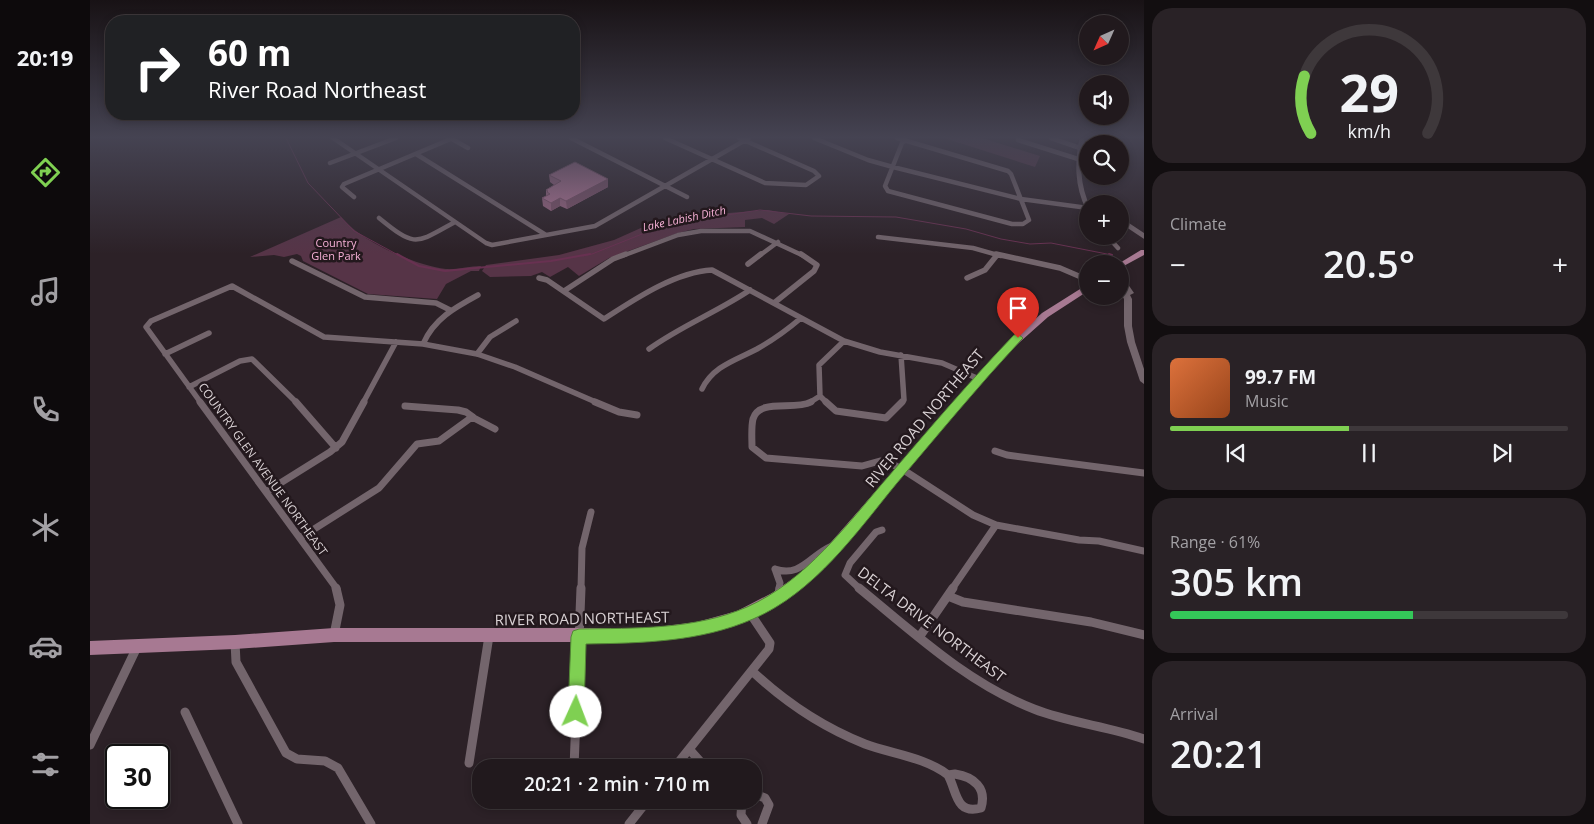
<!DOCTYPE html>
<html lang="en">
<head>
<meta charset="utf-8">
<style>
	:root { --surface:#21191d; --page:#292226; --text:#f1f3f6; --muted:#a2a0a4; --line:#3e383b; --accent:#7fd052 }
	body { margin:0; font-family:"Open Sans",sans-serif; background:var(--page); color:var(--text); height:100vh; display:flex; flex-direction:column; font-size:19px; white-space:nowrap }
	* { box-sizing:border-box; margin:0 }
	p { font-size:16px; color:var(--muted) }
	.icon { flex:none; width:28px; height:28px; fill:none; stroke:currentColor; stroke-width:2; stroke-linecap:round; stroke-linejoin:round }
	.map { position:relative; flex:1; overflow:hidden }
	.sheet { display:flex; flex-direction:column; gap:8px; padding:8px; background:#120e10; width:450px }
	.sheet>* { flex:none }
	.guide { position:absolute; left:15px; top:15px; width:475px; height:105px; border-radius:20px; box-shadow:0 2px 8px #0003,0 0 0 1px var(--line); background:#202124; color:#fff; overflow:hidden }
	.needle { width:32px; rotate:225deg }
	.controls { position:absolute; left:989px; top:15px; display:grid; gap:10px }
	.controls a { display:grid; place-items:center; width:50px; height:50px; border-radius:50%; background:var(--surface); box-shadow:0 2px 8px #0003,0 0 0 1px var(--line); font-size:25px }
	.speed { position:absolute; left:15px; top:744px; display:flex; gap:10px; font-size:25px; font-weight:700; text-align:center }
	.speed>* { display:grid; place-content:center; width:65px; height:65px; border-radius:50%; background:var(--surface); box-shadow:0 2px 8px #0003,0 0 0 1px var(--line); line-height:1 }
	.speed .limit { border:2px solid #111; border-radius:8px; background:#fff; color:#111 }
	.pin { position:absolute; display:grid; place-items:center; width:42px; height:42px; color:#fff; margin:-51px -21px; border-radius:50% 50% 50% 0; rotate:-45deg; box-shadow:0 0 5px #0007 }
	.pin .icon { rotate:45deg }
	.me { position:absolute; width:55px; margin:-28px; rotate:2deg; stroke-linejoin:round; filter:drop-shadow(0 0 4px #0008) }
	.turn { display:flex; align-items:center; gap:18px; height:105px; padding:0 20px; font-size:22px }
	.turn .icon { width:65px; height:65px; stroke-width:2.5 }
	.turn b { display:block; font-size:35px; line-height:42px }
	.big { font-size:38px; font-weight:600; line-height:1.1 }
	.sheet .card { flex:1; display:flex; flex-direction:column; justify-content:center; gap:8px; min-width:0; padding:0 18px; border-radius:20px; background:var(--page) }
	.sheet .dial { align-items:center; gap:0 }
	.dial svg { height:130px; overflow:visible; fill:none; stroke:var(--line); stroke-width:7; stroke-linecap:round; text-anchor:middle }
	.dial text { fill:var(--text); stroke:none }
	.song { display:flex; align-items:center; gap:15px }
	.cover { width:60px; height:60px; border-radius:8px; background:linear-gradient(135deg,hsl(20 70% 55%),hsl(20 70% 35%)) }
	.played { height:5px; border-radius:2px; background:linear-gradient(90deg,var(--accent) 45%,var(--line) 45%) }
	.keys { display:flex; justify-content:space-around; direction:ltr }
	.heat { display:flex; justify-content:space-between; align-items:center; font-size:28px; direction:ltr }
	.charge { height:8px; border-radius:4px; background:linear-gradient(90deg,#34c759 61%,var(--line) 0) }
	.trip { position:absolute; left:382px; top:759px; width:290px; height:50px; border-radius:20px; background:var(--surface); box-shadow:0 2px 8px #0003,0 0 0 1px var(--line); font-weight:600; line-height:50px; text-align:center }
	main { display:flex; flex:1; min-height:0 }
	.tab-bar { display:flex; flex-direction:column; width:90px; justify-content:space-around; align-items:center; background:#0d0a0c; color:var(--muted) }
	.tab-bar .icon { width:35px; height:35px }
	.tab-bar .active { color:var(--accent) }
	.tab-bar b { font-size:22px; color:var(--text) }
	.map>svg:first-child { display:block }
</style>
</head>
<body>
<main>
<nav class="tab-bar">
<b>20:19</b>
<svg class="icon active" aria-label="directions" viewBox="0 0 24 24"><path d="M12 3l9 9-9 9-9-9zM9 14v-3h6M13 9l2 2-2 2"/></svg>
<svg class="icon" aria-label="music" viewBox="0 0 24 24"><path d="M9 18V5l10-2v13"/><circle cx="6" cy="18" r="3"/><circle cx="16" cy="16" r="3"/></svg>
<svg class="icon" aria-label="phone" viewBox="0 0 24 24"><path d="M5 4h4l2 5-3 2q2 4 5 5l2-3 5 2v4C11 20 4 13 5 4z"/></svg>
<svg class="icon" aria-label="climate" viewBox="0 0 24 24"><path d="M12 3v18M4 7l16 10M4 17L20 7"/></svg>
<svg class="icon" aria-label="car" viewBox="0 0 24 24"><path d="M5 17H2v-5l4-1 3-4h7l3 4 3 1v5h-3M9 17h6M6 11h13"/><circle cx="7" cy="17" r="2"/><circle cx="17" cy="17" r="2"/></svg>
<svg class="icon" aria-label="filters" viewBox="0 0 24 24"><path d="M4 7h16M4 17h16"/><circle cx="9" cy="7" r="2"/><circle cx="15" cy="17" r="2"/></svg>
</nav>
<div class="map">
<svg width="1054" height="824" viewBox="0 0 1054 824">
	<rect width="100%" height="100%" fill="#2c2127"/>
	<path fill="#563447" d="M854,138h38l58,18 -5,11z
		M678,210l21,4 -15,10 -12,-6 -17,2v7l-51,2 -16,4 -69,25 -30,18 -11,-9 -18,10 -8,-5 -11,4 -41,1 -8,-6 4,-6 73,-10 55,-15 38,-17 25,-6z
		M251,217c21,25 73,48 105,52 10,1 24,-3 35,-3l-2,5h-8l-25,13 -9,15 -69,-5 -65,-33 -2,-5 -4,-2 -13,3 -10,-2 -24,2z"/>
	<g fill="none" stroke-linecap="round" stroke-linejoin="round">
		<path stroke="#683151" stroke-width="1" d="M196,138l22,45 46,48 46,25
			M493,256l9,-2 60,-24 28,-8 80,-12 51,6 85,1 70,12 35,10 29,5 21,-1 61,12"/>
		<path stroke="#683151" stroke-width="2" d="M307,254l22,12 26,5 106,-10 39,-7
			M1019,254l3,1"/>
		<path stroke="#73656c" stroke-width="4.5" d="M243,138l153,105 6,2 103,-19 154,-88
			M481,138l116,59
			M575,138l100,45 41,2 13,-9 -5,-5 -75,-33
			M724,138l54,22 25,7 128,32 67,9
			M807,138l111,33 3,3 18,46 -6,4h-11l-124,-33 -3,-5 17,-43 3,-2
			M961,138l29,10
			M362,139l16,9
			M928,140l60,19
			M326,154l130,81
			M240,163l66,-25
			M264,197l-12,-10 2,-3 109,-46
			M289,218c37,30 36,26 76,4
			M1017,236l11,12
			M788,237l95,11 28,8
			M532,256l56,-21 23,-4h49l54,25
			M669,256l19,-14"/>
		<path stroke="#73656c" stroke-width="5.5" d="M906,254l64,14 28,12
			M202,261l73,36 71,6 14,7
			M658,264l13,-10
			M449,278l8,2 57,39c31,-20 71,-47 108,-49l132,71 36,11 62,11 37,16
			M877,278l18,-8 12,-15
			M474,291l49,-32 13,-5
			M684,303l40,-32 3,-6 -16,-11
			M333,344c11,-25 31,-36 55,-49
			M559,349c32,-23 68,-37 101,-59
			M75,354l44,-21
			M387,354l13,-17 26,-16
			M811,355l3,45 -3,3
			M99,387l51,-26 12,-2 45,44
			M612,389c11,-23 34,-29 55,-40 16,-9 30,-19 44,-31
			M111,403l-55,-76 5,-6 81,-35 92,51 99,7 54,10 38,13 83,36
			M273,403l33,-61
			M719,403l11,-7
			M737,403l-7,-7 -1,-31 25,-24"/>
		<path stroke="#73656c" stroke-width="7" d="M110,402l137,187
			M206,402l40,46
			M505,402l24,10 18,3
			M721,402c-17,9 -52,-4 -58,17 -2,8 -1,20 -1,28l14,11 96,8 18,-5 7,1 15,7 71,46 23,10 83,15 20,1 45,10
			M736,402l10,9 50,7 16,-16
			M315,406l53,4 8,2 7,5
			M905,451l12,4 137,18
			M176,492l64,-40 12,-10 22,-40
			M210,538l79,-50 38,-44 22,-3 33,-24 23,12
			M685,569c26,9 35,-14 57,-23
			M685,569l5,14 -1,6
			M491,589l1,-41 9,-36
			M770,589l-15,-14 5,-12 26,-31 6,-2
			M862,589l44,-64"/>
		<path stroke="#73656c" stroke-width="9" d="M769,588c54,44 108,95 175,121 35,14 74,17 110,30
			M689,594l1,-6
			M858,596l15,6 128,20 53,13
			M244,635l6,-30 -4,-17
			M830,636l33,-48
			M145,642l1,20 50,91 11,6 28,2 13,7 33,56
			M662,671c33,31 70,56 113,73 27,10 60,13 83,31
			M95,712l53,112
			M0,745l47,-98
			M599,749l17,19
			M379,763l20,-127
			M484,768l7,-180
			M584,768l95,-119 1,-6 -20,-30
			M865,774c19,3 32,14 26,34 -26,7 -24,-17 -33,-33z
			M664,794l11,4 4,7 -7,19
			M652,800l-1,15 6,9
			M539,824l19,-24"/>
		<path stroke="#73656c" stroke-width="5" d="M992,138c-5,25 -5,47 6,70
			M1030,220l24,16"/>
		<path fill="#73656c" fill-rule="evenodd" d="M1030,277h3l11,16 -4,2 2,4v27l3,16 9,27v15l-4,-3 -13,-39 -3,-16v-27l-4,-7v-6h1z"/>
		<path fill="#a77992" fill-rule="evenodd" d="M1051,250h3v5l-24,13v-4h-2z
			M998,284v7l-40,26 -46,41 -182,214 -20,17 -38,24 -24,10 -41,12 -48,7h-315l-99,7 -145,6v-14l145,-6 99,-7h315l48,-6 40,-11 35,-18 19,-13 21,-16 184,-210 46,-41z"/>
	</g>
	<path fill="#9e6986" d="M459,175l59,4v8l-41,22 -7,-3 -9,5 -8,-5 -1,-8 4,-2v-6l8,-5 -4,-3z"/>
	<path fill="#81556d" d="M518,179v8l-41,22 -1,-8z
		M470,198v8l-9,5v-8z"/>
	<path fill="#b87a9c" stroke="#81556d" d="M485,162l33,17 -42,22 -6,-3 -9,5 -9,-5 8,-4 -3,-2 1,-1 -2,-1 15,-9 -12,-6z"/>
	<linearGradient id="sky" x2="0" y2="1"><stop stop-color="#181215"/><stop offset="0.54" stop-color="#454352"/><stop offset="1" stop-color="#454352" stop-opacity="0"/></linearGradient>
	<rect width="1054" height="254" fill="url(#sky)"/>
	<path fill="#7fd052" stroke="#538735" d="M928,334l5,4 -2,2c-43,46 -83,95 -124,143 -41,50 -82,109 -144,136 -53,23 -110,24 -167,25l-2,68 -2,5 -6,3 -6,-3 -2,-5 3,-75 2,-6 6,-2c56,-1 115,1 168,-22 59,-26 100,-83 141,-130 41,-48 82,-96 126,-142z"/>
	<g text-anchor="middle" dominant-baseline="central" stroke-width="5" stroke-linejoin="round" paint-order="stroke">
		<g font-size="11" font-style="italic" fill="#f9b2d8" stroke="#23181d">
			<text transform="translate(594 218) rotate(-12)">Lake Labish Ditch</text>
		</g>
		<g font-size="11" fill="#f6b0d6" stroke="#23181d">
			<text x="246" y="242">Country<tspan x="246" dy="13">Glen Park</tspan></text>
		</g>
		<g font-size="12" fill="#d9d1d4" stroke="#23181d">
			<text transform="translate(173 469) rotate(54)">COUNTRY GLEN AVENUE NORTHEAST</text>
		</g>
		<g font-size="15" fill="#d9d1d4" stroke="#23181d">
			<text transform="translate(834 418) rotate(-50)">RIVER ROAD NORTHEAST</text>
			<text transform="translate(492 618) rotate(-1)">RIVER ROAD NORTHEAST</text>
			<text transform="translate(842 624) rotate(37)">DELTA DRIVE NORTHEAST</text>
		</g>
	</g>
</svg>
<div class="controls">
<a><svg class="needle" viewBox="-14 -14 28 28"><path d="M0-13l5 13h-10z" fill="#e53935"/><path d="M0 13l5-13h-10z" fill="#a2a0a4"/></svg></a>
<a><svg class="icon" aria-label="sound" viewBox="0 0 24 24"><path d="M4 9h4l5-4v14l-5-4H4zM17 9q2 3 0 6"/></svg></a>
<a><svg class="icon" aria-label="search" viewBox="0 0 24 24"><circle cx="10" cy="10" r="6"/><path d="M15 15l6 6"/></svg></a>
<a>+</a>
<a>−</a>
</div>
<div class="speed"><div class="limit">30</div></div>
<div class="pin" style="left:928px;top:338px;background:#d93025"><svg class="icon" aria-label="arrive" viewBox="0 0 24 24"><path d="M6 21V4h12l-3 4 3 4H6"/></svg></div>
<svg class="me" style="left:486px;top:712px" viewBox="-20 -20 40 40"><circle r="19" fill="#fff"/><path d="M0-13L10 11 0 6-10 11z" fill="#7fd052"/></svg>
<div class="trip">20:21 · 2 min · 710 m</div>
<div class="guide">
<div class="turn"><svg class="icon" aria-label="right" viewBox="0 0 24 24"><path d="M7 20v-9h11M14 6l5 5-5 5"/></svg><div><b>60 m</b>River Road Northeast</div></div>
</div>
</div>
<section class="sheet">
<div class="card dial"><svg viewBox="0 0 100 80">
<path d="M14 69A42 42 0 1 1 86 69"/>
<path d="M14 69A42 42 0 0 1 10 34" stroke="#7fd052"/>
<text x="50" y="56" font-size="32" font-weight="700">29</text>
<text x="50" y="72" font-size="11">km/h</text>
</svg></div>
<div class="card"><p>Climate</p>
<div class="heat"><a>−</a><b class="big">20.5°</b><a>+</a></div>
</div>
<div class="card">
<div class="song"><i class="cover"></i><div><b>99.7 FM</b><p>Music</p></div></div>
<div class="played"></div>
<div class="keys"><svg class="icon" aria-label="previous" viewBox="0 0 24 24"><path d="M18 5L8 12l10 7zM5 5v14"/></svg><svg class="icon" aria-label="pause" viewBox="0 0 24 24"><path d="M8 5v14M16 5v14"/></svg><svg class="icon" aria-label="next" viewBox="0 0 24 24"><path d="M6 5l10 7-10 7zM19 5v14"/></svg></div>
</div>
<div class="card"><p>Range · 61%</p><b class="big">305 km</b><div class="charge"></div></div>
<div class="card"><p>Arrival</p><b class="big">20:21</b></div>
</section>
</main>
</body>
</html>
